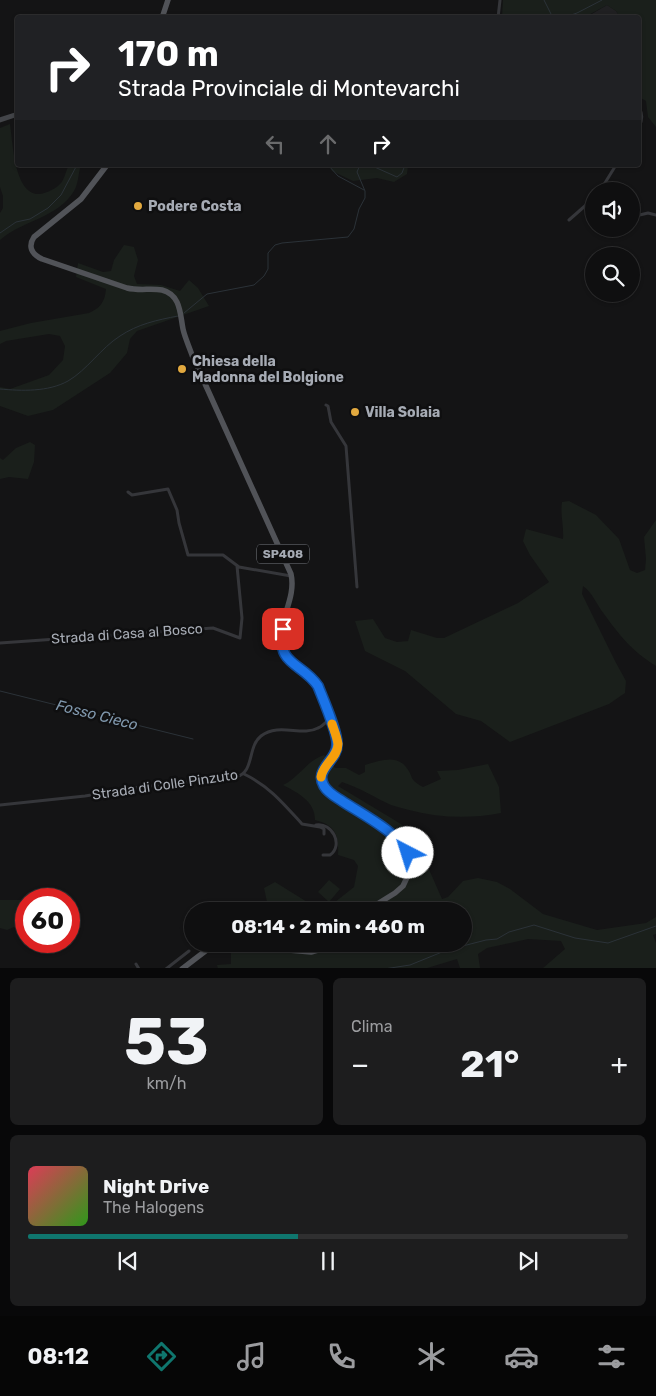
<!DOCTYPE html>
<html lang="it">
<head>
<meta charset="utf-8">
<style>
	:root { --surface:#0f0f10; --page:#1d1d1e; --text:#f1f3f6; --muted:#9b9c9f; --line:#2f2f30; --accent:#0f766e }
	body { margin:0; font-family:Rubik,sans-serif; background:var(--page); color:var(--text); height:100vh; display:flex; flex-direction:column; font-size:19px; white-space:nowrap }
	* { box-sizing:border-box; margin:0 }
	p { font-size:16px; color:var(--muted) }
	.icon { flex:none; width:28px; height:28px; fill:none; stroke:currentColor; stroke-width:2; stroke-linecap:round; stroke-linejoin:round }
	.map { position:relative; height:968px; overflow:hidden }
	.drawer { display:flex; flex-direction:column; gap:10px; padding:10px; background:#080809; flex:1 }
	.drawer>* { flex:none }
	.banner { position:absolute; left:15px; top:15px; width:626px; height:152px; border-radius:5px; box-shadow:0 1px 4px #0004,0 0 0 1px var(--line); background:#202124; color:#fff; overflow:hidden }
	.tools { position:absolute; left:585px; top:182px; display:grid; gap:10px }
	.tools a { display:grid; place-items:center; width:55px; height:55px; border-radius:50%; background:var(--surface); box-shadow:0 1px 4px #0004,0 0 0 1px var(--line); font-size:25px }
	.speed { position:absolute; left:15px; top:888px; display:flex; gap:10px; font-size:25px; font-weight:700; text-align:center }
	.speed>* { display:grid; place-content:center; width:65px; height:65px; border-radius:50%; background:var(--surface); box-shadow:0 1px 4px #0004,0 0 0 1px var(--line); line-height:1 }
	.speed .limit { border:8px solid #d22; background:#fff; color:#111 }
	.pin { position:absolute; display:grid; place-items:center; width:42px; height:42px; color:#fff; margin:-21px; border-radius:10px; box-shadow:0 2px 8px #0006 }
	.me { position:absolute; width:55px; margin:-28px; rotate:320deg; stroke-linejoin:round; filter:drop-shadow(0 0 4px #0008) }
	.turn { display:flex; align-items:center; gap:18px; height:105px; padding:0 20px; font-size:22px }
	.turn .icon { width:65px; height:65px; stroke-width:2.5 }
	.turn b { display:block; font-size:35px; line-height:42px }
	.lanes { display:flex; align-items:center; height:48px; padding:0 20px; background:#0003; justify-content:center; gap:25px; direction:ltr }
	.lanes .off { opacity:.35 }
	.big { font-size:38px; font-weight:700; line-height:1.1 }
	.drawer .widget { flex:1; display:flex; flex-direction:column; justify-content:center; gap:8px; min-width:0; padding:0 18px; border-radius:8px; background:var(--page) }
	.drawer .dial { align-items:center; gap:0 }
	.dial b { font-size:65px; line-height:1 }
	.song { display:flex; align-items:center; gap:15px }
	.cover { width:60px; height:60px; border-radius:8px; background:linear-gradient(135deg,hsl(350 70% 55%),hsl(110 70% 35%)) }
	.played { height:5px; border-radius:2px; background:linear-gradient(90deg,var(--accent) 45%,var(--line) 45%) }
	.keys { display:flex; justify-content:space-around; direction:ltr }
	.heat { display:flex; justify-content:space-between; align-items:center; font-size:28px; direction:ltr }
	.drawer .tiles { flex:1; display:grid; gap:10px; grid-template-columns:1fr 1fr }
	.widget:last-child { grid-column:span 2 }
	.trip { position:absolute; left:184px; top:902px; width:288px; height:50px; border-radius:25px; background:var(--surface); box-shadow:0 1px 4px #0004,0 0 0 1px var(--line); font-weight:700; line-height:50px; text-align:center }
	.tab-bar { display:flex; height:80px; justify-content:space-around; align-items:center; background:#060606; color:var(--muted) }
	.tab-bar .icon { width:35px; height:35px }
	.tab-bar .current { color:var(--accent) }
	.tab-bar b { font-size:22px; color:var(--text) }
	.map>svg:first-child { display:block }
</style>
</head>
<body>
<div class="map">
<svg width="656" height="969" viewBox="0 0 656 969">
	<rect width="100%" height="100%" fill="#141415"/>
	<path fill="#202022" d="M607,5l9,6 4,6 -35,1z"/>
	<path fill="#1a1f1b" d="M503,0h153v127l-8,-10 -2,-16 -7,-4v-79l-19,-1 -4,-6 -9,-6 -22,12h-83z
		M10,124c3,18 4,72 30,70 7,-1 17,-6 21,-11 4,-5 5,-13 8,-18h12c-3,9 -2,17 -7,26 -16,27 -51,29 -74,49v-27l3,-5v-12l-3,-9v-59z
		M329,165h79l-1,9 -13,8 -17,-4 -24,3 -21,-10z
		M124,245l10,2 4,13 -4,16 3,8 24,1 19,6 9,-11 9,8 11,18 -72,25 -7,8 -3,14 -17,20 -57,37 -25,6 -28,-10v-19l10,2 39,-14 14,-15 2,-14 -5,-10 -11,-2 -43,7 -6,3v-13l31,-8 58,-10c11,-5 16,-11 17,-24l-30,-12 2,-14 25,9 8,-1 3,-11z
		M30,442l5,3 -1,17 -6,17 -19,-2 -9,2v-21l3,2 13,-12z
		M569,501l27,14 23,24 11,31 7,3 8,-3 1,-11 -2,-22 12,-17v146c-24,-15 -36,-30 -52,-52 -7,-9 -12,-22 -21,-28l-1,8 33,67 11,20 -1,12 -16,11 -99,38 -29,-21 -25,-7 -51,-43 -40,-20 -10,-30 18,-2 12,19 12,4 11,-1 3,-11 26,8h7l74,-35 31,-21 -19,-27 -7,-14 3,-12 37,10c1,-13 -3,-25 -1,-37z
		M324,755l11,13h11l13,7 6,-3v-7c13,-4 31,-11 41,2 9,11 1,11 17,20l18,-8 -4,-8 21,-1 30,-6 11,23 2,26c-32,6 -61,5 -92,-3 -6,-2 -13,-3 -18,-5 -17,-8 -31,-17 -49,-23l-4,4 63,38 10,10 13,16 -3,6 7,11 14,32 6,-2 15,-16 15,-3 19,4 13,7 33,25 54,16 49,-7 10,-6v17l-3,1 3,8v25h-113l22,-19 -4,-8 -33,-2 -41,9 -9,6 2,14h-20l-3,-9 -33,10h-206l-1,-4 14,-1v-14l48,1 -2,-7h185v-33h-193l-5,-23 11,-6 37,23 18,1 24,-19 4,-21 -4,-6 -16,-5c1,-19 -2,-30 -23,-35 0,-19 -17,-27 -32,-35 17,-8 23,-24 41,-30z
		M329,880l11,9 -11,13 -11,-10z
		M0,900h23l3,13 -5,11 -14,6 -7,-2z"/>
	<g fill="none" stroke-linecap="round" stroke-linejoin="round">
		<path stroke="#2b3238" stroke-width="1" d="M544,0l9,18
			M562,18l15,-5 25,-13
			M328,165l10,11 26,14
			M370,165l27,12 5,-4 3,-8
			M0,233l16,-11 14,-3 18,-11 13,-13 16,-30
			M184,313l23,-19 47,-9 10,-9 4,-7v-16l7,-8 7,-2 66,-6 6,-8 5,-20 6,-11v-7l-8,-19 3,-7
			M0,389c22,2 48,3 68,-8 19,-11 33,-33 52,-45 18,-12 37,-16 58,-20
			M0,691l193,48
			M384,969l26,-4 37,-15 39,-10 11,-1 12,-7 25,-7 41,13 33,5 48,-17"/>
		<path stroke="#35363a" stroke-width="3" d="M498,18l2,-18
			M639,108c4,6 3,13 0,19
			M600,191l16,-26
			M594,203l-4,8 1,5 3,2
			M631,217l17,-4 8,2
			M569,220l25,-22
			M326,405l2,1 3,16 15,24 11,141
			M128,492l4,3 36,-6 9,21 2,13 9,32h35l16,12 52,9
			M0,643l213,-15 27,10 2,-20 -5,-52
			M244,774c25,12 39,29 58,50l18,3 4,2v5
			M0,805l85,-9 56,-9 95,-10c19,-5 11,-30 25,-41 18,-14 41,1 57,-8 5,-2 8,-6 12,-10
			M316,825c16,-3 28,20 14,30h-7
			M136,964l3,5
			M166,969l23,-18"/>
		<path stroke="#434549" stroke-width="5" d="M0,120l18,-6"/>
		<path stroke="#515358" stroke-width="5.5" d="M162,18l6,-18
			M107,165l-26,34 -47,38c-6,9 -3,17 8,22l85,29c12,3 24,0 35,2 19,5 18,24 21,39 2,9 6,17 9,26l99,219c6,26 -16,50 -9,75 5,17 22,21 32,32 7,8 22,50 23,61 2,17 -20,23 -14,41l10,12 67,45 9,16 1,15 -7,15 -8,7 -29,18
			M182,969l26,-20 12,-5 91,8 7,-2 10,-6"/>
	</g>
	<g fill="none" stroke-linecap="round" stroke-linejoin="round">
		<g stroke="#114b97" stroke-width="12">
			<path id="route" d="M283,629c-7,37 19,33 35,57 5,13 20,47 19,59 0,16 -23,24 -13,41 4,7 12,11 18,15 18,12 57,32 66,52"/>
		</g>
		<use href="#route" stroke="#1a73e8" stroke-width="9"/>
		<path stroke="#f59e0b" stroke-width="9" d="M321,777c2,-13 17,-20 17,-33 -1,-7 -4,-14 -6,-20"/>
	</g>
	<g fill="#e2a93f" stroke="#0f0f10" stroke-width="2">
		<circle cx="138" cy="206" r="5"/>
		<circle cx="182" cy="369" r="5"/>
		<circle cx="355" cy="412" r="5"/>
	</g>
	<g text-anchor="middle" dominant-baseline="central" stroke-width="5" stroke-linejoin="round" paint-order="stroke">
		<rect fill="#0f0f10" stroke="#797c83" stroke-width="1" x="257" y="544.5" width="52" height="19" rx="4"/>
		<g font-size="12" font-weight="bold" fill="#a6abb4">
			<text x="283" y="554">SP408</text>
		</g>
		<g font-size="14" font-weight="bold" fill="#a6abb4" stroke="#0f0f10" text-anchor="start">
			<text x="148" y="206">Podere Costa</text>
			<text x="192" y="361">Chiesa della<tspan x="192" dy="16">Madonna del Bolgione</tspan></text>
			<text x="365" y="412">Villa Solaia</text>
		</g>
		<g font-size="14" fill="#a6abb4" stroke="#0f0f10">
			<text transform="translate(127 634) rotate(-4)">Strada di Casa al Bosco</text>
			<text transform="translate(165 785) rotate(-8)">Strada di Colle Pinzuto</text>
		</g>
		<g font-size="15" font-style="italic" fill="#8098ad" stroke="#0f0f10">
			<text transform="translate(97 715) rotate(14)">Fosso Cieco</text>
		</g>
	</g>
</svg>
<div class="tools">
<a><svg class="icon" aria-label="sound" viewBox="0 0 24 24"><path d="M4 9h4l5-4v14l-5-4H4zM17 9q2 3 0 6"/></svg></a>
<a><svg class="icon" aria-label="search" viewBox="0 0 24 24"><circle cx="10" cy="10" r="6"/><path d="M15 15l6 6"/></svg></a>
</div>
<div class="speed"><div class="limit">60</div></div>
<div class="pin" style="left:283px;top:629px;background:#d93025"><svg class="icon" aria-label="arrive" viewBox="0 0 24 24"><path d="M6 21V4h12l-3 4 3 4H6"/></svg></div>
<svg class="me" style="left:408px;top:853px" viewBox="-20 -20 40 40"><circle r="19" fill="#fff"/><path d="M0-13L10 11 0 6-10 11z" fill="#1a73e8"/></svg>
<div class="trip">08:14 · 2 min · 460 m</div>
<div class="banner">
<div class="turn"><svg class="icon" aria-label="right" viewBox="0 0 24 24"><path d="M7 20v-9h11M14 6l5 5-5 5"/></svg><div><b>170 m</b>Strada Provinciale di Montevarchi</div></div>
<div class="lanes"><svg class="icon off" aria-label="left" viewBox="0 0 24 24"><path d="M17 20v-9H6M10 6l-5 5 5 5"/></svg><svg class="icon off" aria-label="ahead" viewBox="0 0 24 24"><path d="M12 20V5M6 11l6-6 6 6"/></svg><svg class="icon" aria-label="right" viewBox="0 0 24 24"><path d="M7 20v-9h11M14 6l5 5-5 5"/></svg></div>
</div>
</div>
<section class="drawer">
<div class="tiles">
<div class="widget dial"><b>53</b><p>km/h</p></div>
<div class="widget"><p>Clima</p>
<div class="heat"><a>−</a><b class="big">21°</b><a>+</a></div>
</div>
<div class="widget">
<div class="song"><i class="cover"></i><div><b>Night Drive</b><p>The Halogens</p></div></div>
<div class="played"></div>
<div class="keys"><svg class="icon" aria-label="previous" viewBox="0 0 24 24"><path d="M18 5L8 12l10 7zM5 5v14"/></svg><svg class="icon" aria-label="pause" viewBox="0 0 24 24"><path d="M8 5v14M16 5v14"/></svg><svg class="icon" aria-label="next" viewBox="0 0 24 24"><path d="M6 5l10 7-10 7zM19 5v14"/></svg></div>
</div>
</div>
</section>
<nav class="tab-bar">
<b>08:12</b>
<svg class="icon current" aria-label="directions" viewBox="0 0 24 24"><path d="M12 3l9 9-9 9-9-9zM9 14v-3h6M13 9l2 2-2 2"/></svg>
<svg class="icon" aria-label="music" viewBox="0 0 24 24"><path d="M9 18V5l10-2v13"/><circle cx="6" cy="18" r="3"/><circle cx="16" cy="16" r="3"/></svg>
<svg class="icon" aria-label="phone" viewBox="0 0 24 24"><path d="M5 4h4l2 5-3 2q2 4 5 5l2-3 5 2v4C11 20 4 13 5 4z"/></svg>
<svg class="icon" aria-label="climate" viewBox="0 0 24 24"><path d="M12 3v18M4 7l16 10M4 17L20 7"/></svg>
<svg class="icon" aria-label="car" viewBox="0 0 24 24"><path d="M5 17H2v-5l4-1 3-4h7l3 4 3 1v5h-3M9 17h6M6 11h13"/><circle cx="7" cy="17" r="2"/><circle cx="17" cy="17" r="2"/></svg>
<svg class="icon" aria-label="filters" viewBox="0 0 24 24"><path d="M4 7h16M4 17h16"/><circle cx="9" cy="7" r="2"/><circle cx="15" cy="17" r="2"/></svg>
</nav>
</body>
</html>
